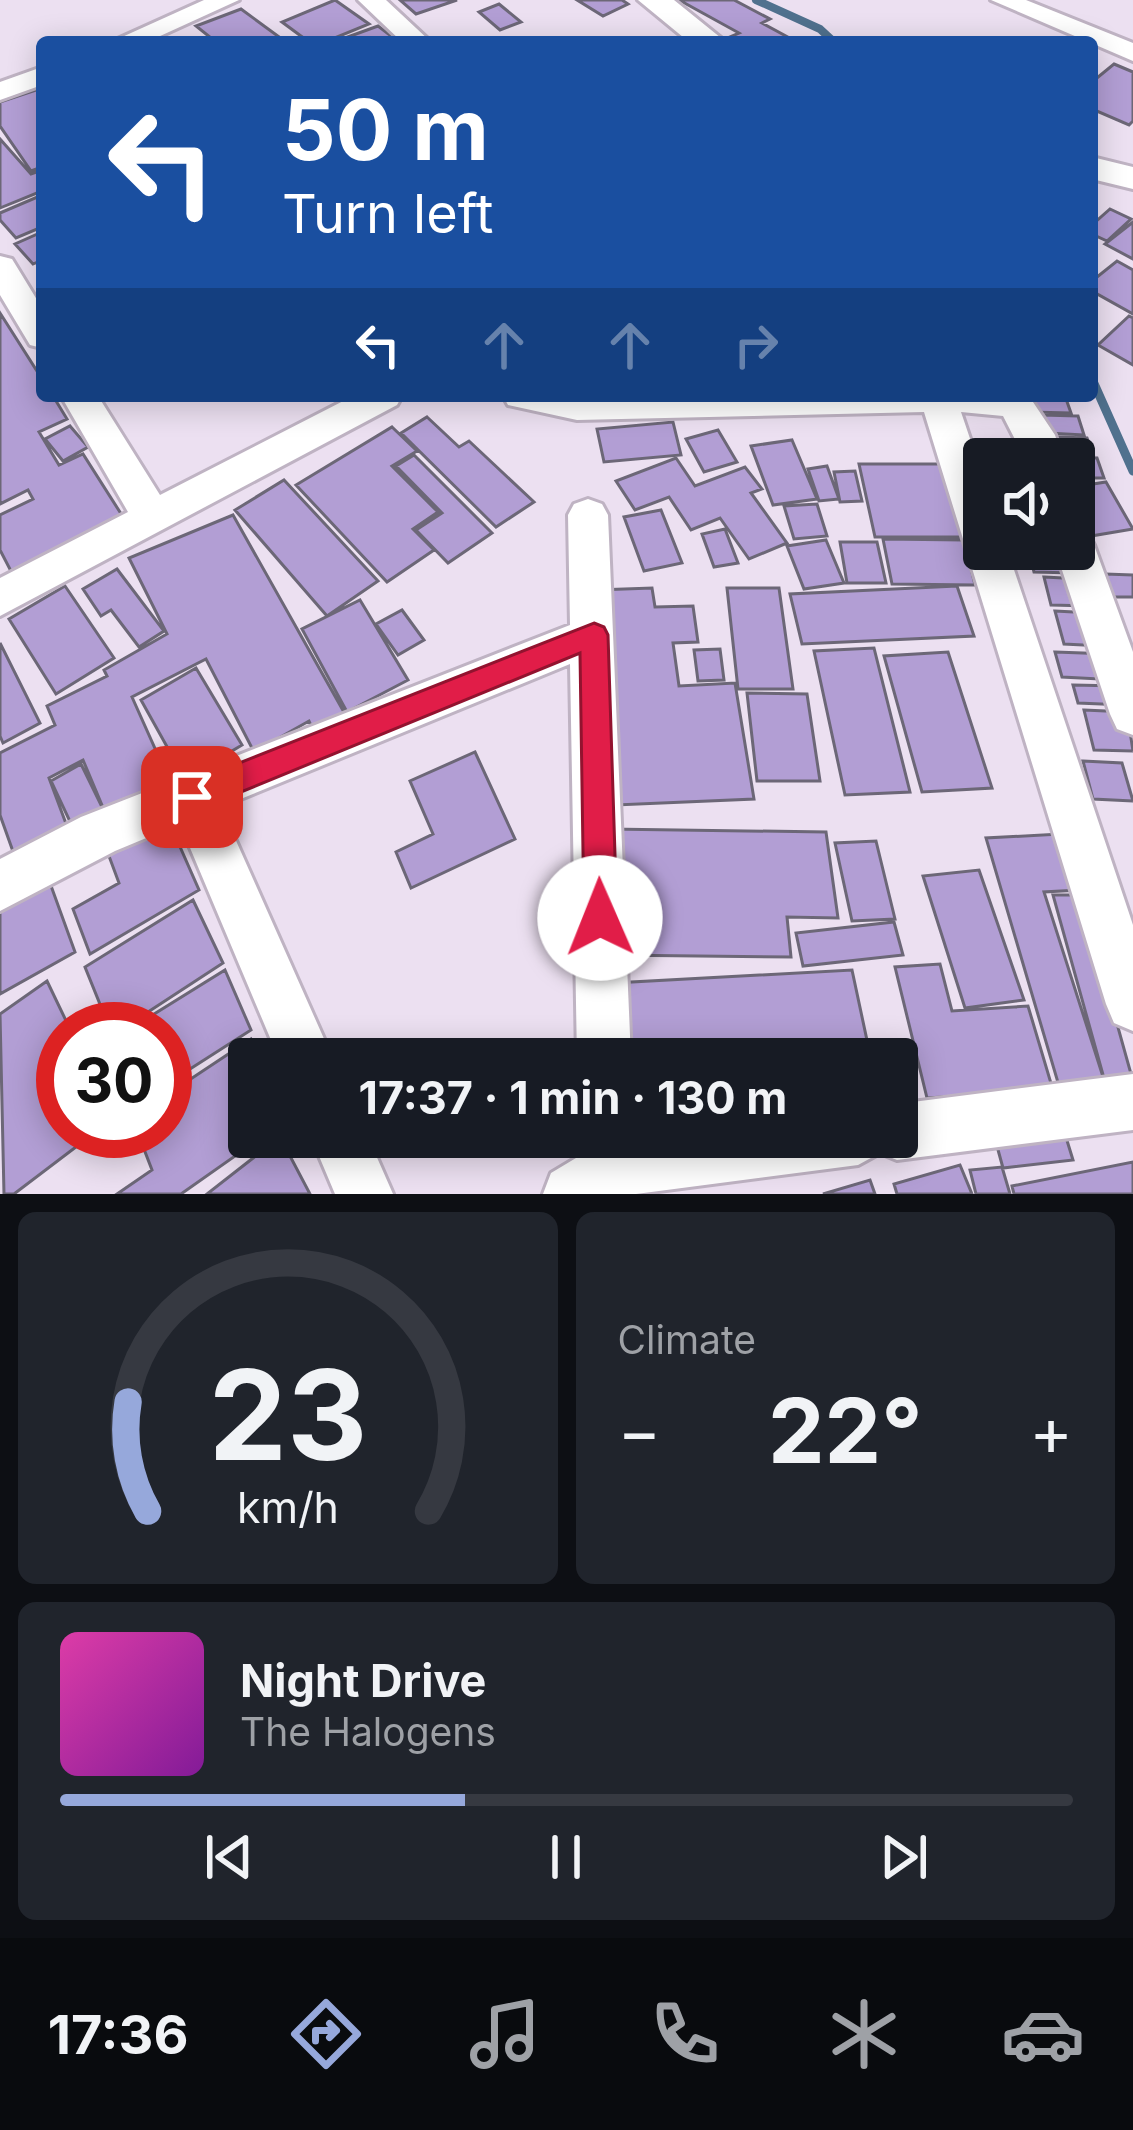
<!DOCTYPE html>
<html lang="en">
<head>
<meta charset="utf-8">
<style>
	:root { --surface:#171b24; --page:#20242c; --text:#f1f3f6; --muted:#9ea1a6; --line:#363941; --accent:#96a8db }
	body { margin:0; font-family:Inter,sans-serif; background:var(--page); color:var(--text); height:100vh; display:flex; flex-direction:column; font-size:45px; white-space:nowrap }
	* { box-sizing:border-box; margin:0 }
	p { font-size:39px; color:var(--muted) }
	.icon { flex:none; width:66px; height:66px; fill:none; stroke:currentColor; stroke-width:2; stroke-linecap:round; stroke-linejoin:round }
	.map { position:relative; height:1194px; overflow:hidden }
	.panel { display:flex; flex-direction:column; gap:18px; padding:18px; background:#0d0f14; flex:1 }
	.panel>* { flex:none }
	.top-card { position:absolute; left:36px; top:36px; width:1062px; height:366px; border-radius:12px; box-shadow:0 6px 30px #0003; background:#1a4fa0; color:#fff; overflow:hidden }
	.fabs { position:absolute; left:963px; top:438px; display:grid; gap:24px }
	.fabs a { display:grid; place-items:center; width:132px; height:132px; border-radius:12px; background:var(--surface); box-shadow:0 6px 30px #0003; font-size:60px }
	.speed { position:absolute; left:36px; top:1002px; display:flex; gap:24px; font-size:60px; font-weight:700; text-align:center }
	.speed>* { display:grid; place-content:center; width:156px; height:156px; border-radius:50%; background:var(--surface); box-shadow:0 6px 30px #0003; line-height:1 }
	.speed .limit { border:18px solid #d22; background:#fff; color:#111 }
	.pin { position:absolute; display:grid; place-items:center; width:102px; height:102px; color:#fff; margin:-51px; border-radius:24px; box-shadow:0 6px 18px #0006 }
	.me { position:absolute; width:132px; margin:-66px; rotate:359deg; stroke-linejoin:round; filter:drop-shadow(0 0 9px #0008) }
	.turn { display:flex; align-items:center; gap:42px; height:252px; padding:0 48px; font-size:54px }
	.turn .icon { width:156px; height:156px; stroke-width:2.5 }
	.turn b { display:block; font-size:84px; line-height:102px }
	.lanes { display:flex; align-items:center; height:114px; padding:0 48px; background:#0003; justify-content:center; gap:60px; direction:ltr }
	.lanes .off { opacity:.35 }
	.big { font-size:90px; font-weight:700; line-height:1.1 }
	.panel .card { flex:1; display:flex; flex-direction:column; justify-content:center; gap:18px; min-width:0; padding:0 42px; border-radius:18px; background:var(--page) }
	.panel .dial { align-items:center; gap:0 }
	.dial svg { height:312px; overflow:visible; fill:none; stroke:var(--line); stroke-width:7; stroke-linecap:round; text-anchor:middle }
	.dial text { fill:var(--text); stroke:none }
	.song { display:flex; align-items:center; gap:36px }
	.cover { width:144px; height:144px; border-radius:18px; background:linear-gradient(135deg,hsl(320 70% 55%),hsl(290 70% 35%)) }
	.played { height:12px; border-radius:6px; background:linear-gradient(90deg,var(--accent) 40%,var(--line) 40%) }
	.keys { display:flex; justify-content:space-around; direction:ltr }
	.heat { display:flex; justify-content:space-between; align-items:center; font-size:66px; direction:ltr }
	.panel .tiles { flex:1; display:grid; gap:18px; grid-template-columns:1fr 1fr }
	.card:last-child { grid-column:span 2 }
	.trip { position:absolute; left:228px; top:1038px; width:690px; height:120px; border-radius:12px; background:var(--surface); box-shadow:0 6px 30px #0003; font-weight:700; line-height:120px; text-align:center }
	.tabs { display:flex; height:192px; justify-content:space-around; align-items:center; background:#090b0e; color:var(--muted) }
	.tabs .icon { width:84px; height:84px }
	.tabs .current { color:var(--accent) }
	.tabs b { font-size:54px; color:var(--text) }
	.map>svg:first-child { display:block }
</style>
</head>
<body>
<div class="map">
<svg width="1133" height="1194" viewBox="0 0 1133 1194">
	<rect width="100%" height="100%" fill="#ece0f1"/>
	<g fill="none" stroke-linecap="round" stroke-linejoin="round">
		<path stroke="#50718e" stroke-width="8" d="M756,0l64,29 14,13"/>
		<path stroke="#50718e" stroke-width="9" d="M1092,379l41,92"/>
	</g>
	<path fill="#b29ed4" stroke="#6c6777" stroke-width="3" d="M335,0l34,24 -44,18h-16l-27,-20z
		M400,0h57l-41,14z
		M577,0h45l6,4 -25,12z
		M679,0h55l36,19 -8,4 35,19h-58l-9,-5 9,-4z
		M499,4l22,18 -21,8 -21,-18z
		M241,9l45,33h-70l-20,-16z
		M378,26l21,16h-65z
		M1114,64l19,8v49l-4,4 -37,-16v-27z
		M42,88v79l-11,4 -31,-45v-24z
		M0,139l31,35 11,-4v21l-42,17z
		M42,195v32l-26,11 -16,-18v-7z
		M1110,209l21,10 -24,22 -15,-7v-9z
		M1133,222v37l-28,-15z
		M42,232v28l-9,4 -18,-20z
		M1117,261l16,9v44l-41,-23v-10z
		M0,313l42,66v17h11l14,23 -28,13 20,33 24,-11 42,66 -111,57 -14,-27v-35l33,-16 -5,-9 -28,14z
		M1129,316l4,2v47l-35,-20z
		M1025,396h40l6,17 -42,-1z
		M1042,415l36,1 6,19 -37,-2z
		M427,417l32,30 10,-6 65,61 -38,25 -95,-94z
		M673,422l8,33 -77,7 -7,-33z
		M70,426l18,21 -25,14 -18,-22z
		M392,427l25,24 -25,15 46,46 -25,17 21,21 -47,32 -91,-97z
		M718,430l19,32 -33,10 -18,-33z
		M1058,437l29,1 6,16 -30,-1z
		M792,440l25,59 -44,6 -22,-59z
		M414,455l78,78 -44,30 -32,-33 26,-17 -46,-47z
		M1062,457l35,1 7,20h-30v-19z
		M676,458l19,28 50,-19 17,22 -11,4 36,50 -38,16 -29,-41 -29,12 -22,-33 -34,13 -19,-29z
		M859,464h86l21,73h-91z
		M827,466l12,33 -20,2 -11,-32z
		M855,471l7,30 -22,1 -6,-30z
		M284,480l94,101 -51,35 -92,-106z
		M1106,482l27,47 -42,7 -17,-28v-21z
		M817,504l10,32 -33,3 -10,-33z
		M661,510l21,53 -38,8 -20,-54z
		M233,515l112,199 -31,18 -5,-11 -55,31 -48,-93 -74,38 38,85 -63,35 -24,-57 -34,18 19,51 -53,28 -15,-42v-62l55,-28 -8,-19 60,-30 -3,-6 63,-36 -38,-76z
		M725,529l13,34 -24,4 -12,-33z
		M883,539l81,1 11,45 -83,-1z
		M826,540l18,43 -40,6 -17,-43z
		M840,542h37l9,41h-39z
		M1028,549h37l8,24 -39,-1z
		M117,569l47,62 -25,16 -28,-37 -10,6 -18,-27z
		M1105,574l28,1v22h-21z
		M1044,577l38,2 7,27 -38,-1z
		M65,586l49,72 -58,36 -47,-75z
		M957,586l17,50 -172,8 -12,-50z
		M652,588l3,19 38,-1 5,36 -25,1 6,43 56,-3 19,116 -138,6 -19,-215z
		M727,588h52l14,101h-55z
		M360,600l48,80 -61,32 -45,-83z
		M402,610l22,30 -26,15 -22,-31z
		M1055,611l37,2 10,33 -38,-2z
		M0,643l40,80 -37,20 -3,-7z
		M874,648l36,144 -65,3 -31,-144z
		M720,649l4,31 -26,1 -4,-31z
		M948,652l44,136 -70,4 -38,-136z
		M1055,652l55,2 8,26 -56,-3z
		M196,668l46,77 -57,34 -44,-79z
		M1073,685l45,1 6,19 -46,-2z
		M747,693l60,1 13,87h-63z
		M1084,710l43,2 6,39 -39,-1z
		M475,752l40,87 -104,49 -15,-36 37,-18 -23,-53z
		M1083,761l39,2 11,38 -40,-2z
		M81,764l23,47 -31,17 -22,-47z
		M166,815l33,75 -109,64 -17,-45 46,-26 -13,-35z
		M608,829l218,3 12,86 -51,-1 4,40 -181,-2z
		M1060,834l19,56 -35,2 61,191 -46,3 -73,-248z
		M876,841l19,78 -43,2 -17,-78z
		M979,870l45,130 -59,8 -42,-132z
		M46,872l29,80 -75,42v-97z
		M1053,895h28l52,186 -28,1z
		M193,900l30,63 -101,66h-12l-25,-62z
		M894,922l9,33 -100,11 -7,-33z
		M940,964l12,47 76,-5 25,84 -126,8 -32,-131z
		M225,970l26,60 -86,55v-56h-35z
		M852,970l19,89h-251l-6,-76z
		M47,981l23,48h-7v102h34l-83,63h-10l-4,-180z
		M251,1039l9,20h-11v78h13l-81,57h-64l35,-24 -15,-39h28v-35z
		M1061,1121l12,39 -70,8 -11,-40z
		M280,1137l30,57h-103z
		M1133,1162v32h-119l-2,-8z
		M960,1165l12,29h-75l-3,-10z
		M1002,1167l8,27h-34l-6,-24z
		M870,1180l5,14h-52z"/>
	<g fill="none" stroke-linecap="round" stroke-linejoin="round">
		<g stroke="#bfb3c3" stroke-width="6">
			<path id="minor" d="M204,0h35l-92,42h-36z
				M358,0h28l45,42h-29z
				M991,0h35l107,43v18z
				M42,67v18l-42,15v-18z
				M0,256l12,3 30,49v40l-12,-3 -30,-50z
				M61,396h37l62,99 193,-99h49l-5,9 -397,211v-38l128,-66z
				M503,396h526l26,39 8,24h-38l-22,-43 -42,-4 23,68v69h23l126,376v106l-19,-8 -8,-19 -182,-592 -347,8 -69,-15z
				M588,499l14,5 6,11 23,544h-54l-7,-395 -349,143 112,252h-54l-99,-235 -65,27 -115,60v-52l81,-42 489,-192 -2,-110 6,-11z
				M1074,528l14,5 6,12 39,107v83l-16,-6 -7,-15 -55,-165h19z
				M1133,1074v56l-236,30 -17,-7 -22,12 -222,29h-93l8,-21 55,-33 291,-3v-33z
				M311,1137h57l25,57h-58z"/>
		</g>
		<g stroke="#bfb3c3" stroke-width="6">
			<path id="tertiary" d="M638,0h36l52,42h-37z
				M1092,157l41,10v22l-41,-10z"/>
		</g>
		<use href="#minor" fill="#fff" fill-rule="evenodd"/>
		<use href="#tertiary" fill="#fff" fill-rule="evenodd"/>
	</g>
	<path fill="#e11d48" stroke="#92132f" stroke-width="3" d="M594,623l10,4 4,8 9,283 -5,11 -12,5 -11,-5 -5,-11 -4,-265 -388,159 -11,-5 -4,-10 4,-11z"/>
</svg>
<div class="fabs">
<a><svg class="icon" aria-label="sound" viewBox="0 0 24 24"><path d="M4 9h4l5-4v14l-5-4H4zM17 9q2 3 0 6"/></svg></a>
</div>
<div class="speed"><div class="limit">30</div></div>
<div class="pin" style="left:192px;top:797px;background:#d93025"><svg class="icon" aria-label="arrive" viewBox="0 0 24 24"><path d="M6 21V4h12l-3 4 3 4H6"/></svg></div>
<svg class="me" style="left:600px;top:918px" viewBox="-20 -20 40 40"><circle r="19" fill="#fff"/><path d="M0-13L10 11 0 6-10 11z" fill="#e11d48"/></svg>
<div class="trip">17:37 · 1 min · 130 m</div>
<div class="top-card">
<div class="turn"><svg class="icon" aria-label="left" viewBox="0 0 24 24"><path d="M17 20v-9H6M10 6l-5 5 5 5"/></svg><div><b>50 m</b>Turn left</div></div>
<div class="lanes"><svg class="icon" aria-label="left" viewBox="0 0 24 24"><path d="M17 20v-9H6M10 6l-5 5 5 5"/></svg><svg class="icon off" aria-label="ahead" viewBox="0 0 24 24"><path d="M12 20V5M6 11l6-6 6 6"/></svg><svg class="icon off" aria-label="ahead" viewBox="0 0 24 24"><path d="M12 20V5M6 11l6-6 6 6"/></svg><svg class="icon off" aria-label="right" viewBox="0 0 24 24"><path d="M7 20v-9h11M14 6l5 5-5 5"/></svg></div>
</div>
</div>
<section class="panel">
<div class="tiles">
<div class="card dial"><svg viewBox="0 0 100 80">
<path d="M14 69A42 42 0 1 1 86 69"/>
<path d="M14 69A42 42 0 0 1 9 41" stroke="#96a8db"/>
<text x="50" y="56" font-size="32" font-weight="700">23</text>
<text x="50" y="72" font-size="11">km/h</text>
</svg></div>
<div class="card"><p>Climate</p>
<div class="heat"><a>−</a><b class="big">22°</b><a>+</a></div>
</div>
<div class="card">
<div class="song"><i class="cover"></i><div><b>Night Drive</b><p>The Halogens</p></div></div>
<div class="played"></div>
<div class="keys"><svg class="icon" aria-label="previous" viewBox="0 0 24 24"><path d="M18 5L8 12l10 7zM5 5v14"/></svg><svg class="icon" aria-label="pause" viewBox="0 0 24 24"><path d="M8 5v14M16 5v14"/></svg><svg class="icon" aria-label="next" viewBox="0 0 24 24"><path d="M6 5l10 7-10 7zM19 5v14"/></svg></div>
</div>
</div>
</section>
<nav class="tabs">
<b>17:36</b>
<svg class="icon current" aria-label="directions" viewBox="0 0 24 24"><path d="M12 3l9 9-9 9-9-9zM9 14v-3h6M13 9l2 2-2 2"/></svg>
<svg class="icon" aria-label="music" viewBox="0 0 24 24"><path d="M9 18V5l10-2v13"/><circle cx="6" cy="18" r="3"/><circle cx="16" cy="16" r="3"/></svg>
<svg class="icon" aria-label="phone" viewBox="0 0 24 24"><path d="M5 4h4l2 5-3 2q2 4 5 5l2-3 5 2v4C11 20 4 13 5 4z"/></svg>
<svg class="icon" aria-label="climate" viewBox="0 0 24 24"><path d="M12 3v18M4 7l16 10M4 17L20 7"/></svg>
<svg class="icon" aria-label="car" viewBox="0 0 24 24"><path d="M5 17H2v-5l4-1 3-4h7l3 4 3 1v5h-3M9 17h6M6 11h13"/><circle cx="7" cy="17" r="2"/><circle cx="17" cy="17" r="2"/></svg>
</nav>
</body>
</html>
